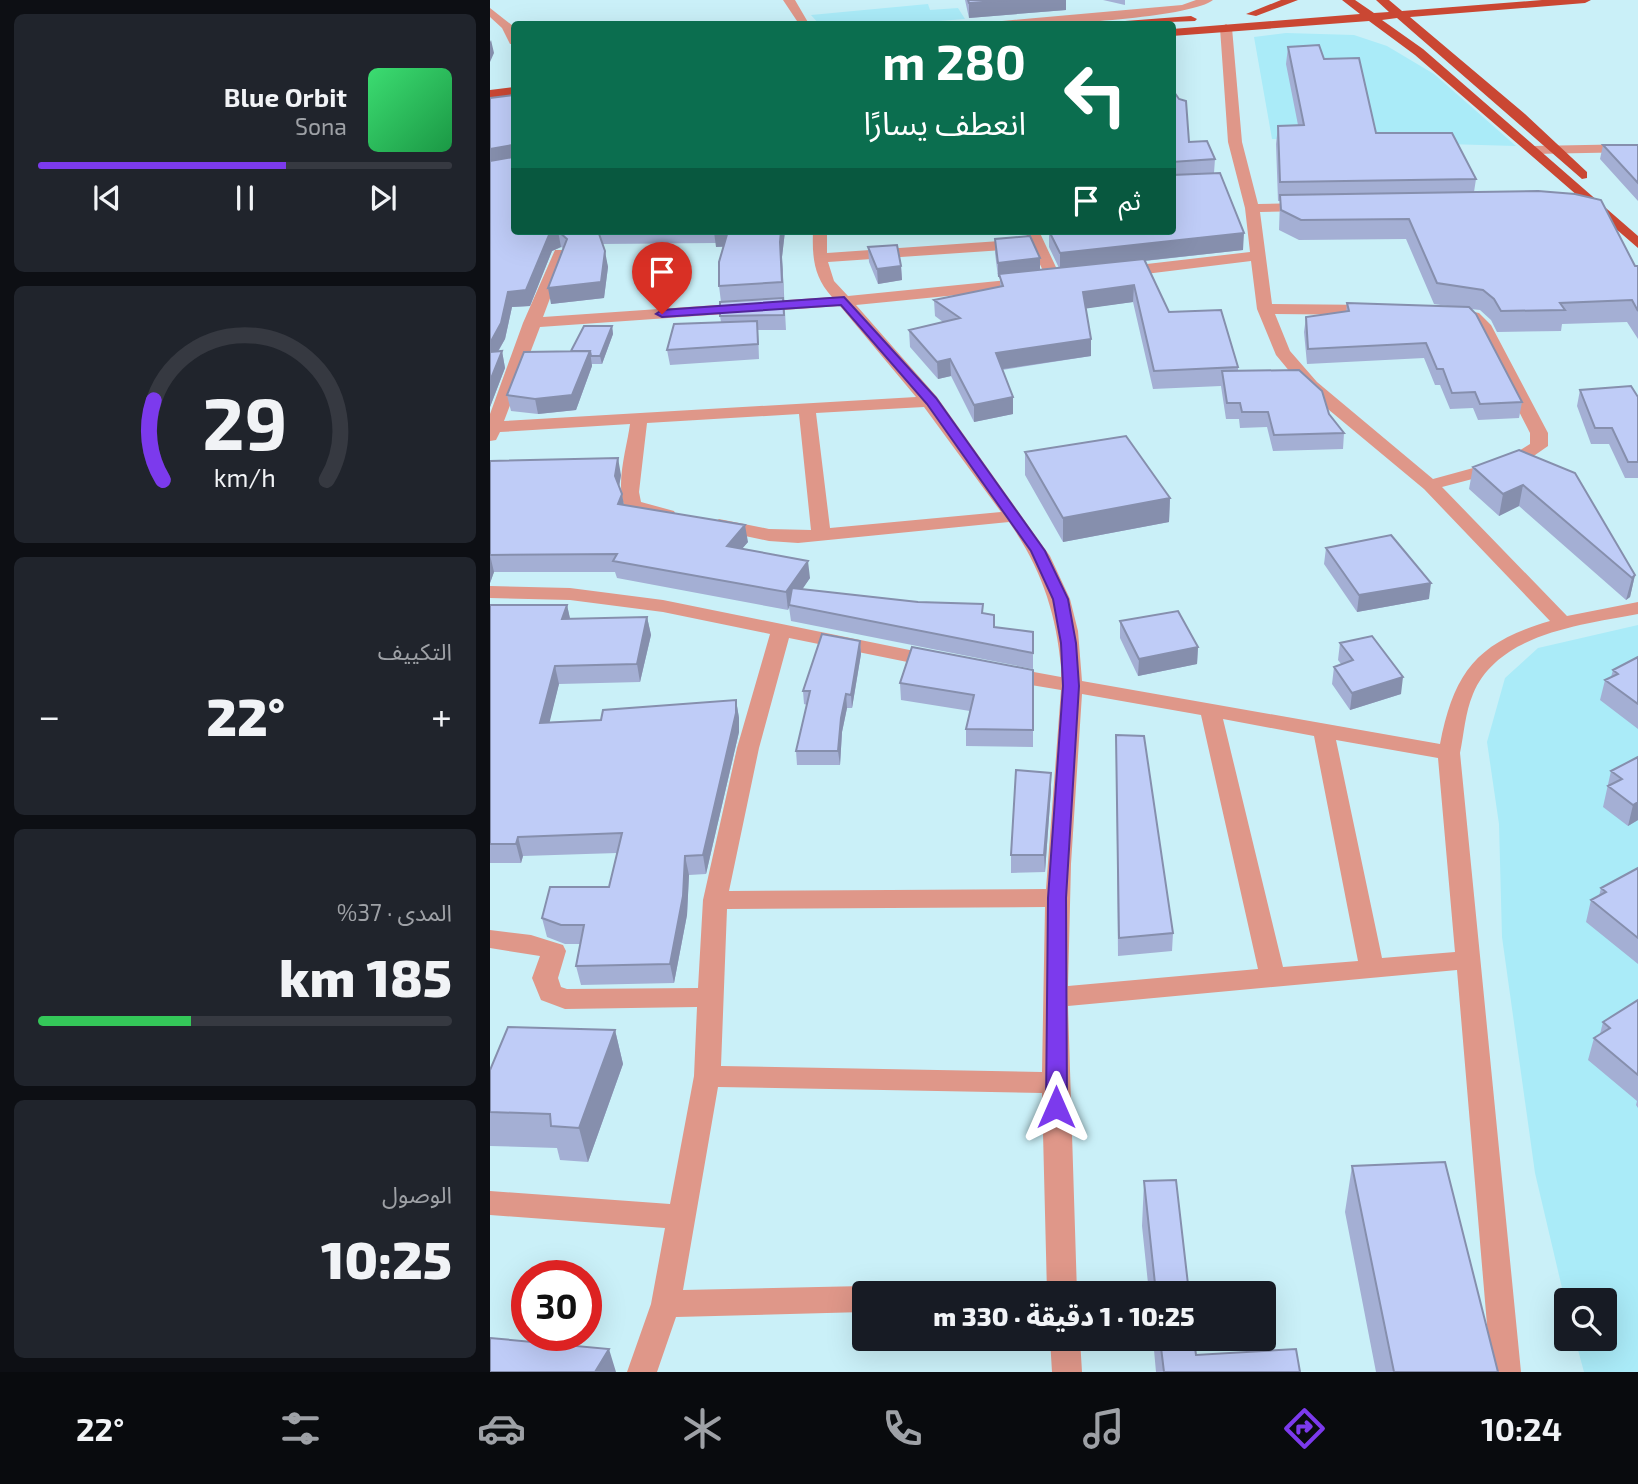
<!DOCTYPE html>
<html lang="ar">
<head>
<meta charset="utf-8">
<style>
	:root { --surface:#171b24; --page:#20242c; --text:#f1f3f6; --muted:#9ea1a6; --line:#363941; --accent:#7c3aed }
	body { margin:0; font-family:"Exo 2","Noto Sans Arabic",sans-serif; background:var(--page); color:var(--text); direction:rtl; height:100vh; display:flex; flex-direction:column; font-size:26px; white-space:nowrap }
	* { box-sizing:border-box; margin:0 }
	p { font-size:23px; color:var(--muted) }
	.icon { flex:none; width:38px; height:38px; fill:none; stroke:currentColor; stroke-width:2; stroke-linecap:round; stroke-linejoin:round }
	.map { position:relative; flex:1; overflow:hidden; direction:ltr }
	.details { display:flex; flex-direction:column; gap:14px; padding:14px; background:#0d0f14; width:490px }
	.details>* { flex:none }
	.top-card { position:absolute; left:21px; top:21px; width:665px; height:214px; border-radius:7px; box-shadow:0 7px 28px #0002; direction:rtl; background:#0b6e4f; color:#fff; overflow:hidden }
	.tools { position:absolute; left:1064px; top:1288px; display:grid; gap:14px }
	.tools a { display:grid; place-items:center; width:63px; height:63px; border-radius:7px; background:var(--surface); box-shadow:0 7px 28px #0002; font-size:35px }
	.speed { position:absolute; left:21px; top:1260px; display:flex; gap:14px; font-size:35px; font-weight:700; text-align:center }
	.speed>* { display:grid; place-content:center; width:91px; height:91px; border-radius:50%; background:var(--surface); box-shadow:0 7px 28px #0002; line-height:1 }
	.speed .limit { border:10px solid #d22; background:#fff; color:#111 }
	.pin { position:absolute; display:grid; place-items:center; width:60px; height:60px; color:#fff; margin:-72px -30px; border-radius:50% 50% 50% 0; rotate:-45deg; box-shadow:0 0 7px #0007 }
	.pin .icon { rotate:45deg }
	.me { position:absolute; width:77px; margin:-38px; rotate:0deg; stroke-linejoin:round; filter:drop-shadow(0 0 5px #0008) }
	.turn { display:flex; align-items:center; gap:24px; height:147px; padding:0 35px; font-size:32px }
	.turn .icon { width:91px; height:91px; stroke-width:2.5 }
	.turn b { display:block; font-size:49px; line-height:60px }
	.then { display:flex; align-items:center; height:66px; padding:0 35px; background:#0003; gap:14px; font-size:26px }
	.big { font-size:52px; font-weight:800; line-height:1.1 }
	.details .tile { flex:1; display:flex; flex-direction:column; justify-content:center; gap:10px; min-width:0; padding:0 24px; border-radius:10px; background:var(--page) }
	.details .dial { align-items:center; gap:0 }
	.dial svg { height:182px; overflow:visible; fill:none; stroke:var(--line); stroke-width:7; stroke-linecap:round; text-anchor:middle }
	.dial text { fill:var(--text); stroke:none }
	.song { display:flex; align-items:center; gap:21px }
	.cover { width:84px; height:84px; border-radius:10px; background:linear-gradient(135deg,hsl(140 70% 55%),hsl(140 70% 35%)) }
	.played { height:7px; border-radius:4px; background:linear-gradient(90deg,var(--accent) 60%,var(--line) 60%) }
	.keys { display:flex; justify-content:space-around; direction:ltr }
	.heat { display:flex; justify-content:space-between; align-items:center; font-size:38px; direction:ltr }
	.charge { height:10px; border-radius:5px; background:linear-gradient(90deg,#34c759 37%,var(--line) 0) }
	.trip { position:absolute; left:362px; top:1281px; width:424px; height:70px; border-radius:7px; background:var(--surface); box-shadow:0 7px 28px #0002; font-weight:800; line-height:70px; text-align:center; direction:rtl }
	.dock { display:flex; height:112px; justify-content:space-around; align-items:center; background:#090b0e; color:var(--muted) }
	.dock .icon { width:49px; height:49px }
	.dock .current { color:var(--accent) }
	.dock b { font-size:32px; color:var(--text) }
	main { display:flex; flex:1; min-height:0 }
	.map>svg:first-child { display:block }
</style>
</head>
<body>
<main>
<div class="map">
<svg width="1148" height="1372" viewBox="0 0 1148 1372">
	<rect width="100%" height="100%" fill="#caf0f8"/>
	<path fill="#aaebf8" d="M438,4l2,6 28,-2 7,11 -66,5h-80l-8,-9z
		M796,33l68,2 33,11 47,28 82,72 -244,-7 -18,-102z
		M1148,625v747h-54l-9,-33h30v-39h-39v5l-31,-132 -33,-236 -3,-113 -12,-82 18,-64 33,-30z"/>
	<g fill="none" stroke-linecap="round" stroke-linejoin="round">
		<path fill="#df9789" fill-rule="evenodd" d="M293,0h12l14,24h-10z
			M706,0h17c-24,19 -182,27 -217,24l6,-3 180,-16z
			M0,8l23,18 1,18h-4l-8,-16 -12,-11z
			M736,24l6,4 10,114 16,62 48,-1 7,4 -7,4 -46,1 12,92 103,1 8,5 -8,5 -100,-1 15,37 27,31 116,97 73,-20 24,-15v-11l-54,-106 -8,-7 -20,-7 8,-5 23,5 12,12 57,108v13l-30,21 -76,20 125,129 71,-14v12c-57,11 -139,19 -165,80 -8,19 -9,40 -13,59l61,619h-30l-34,-402 -389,36 9,287h-30l-5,-200 -324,-6 -35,203 181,-4 12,7h-12v19l-188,5 -19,55h-30l24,-68 14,-76 -175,-13v-24l180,13 24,-128 3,-69 -132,2 -24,-9 -9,-22 8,-22 -50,-8v-18l41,5 32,10 3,6 -8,27 3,9 6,2 131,-1 5,-88 34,-152 33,-114 -107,-22 -93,-12 -80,-2v-12l80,2 93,12 281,57 3,5 -3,5 -7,1 -148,-30 -30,110 -30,143 317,-2 15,-199 -54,-9 -10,-7 10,-7 54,10v-10c-5,-55 -20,-99 -52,-145l-211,21 -29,-2 -57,-12 -2,-4 9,-6 50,10 42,1 -12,-116 -152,9 -8,69 2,10 33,9 2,4 -9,6 -41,-12c-12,-22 1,-61 4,-85l-130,8 -4,8 -6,1v-27l33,-91 32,-73h10l2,3 -24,64 289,-20c-18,-20 -20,-39 -19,-66h14v22l201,-14 -3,-8h14l23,49 -3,3h-10l-17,-35 -204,14 6,19 14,15 179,-18 8,5 -8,5 -171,17 81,92 113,159 20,43 8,32 4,50 358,63c14,-72 37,-102 110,-123l-126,-132 -119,-99 -29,-35 -19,-46 -6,-48 -130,16 -8,-5 8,-5 129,-15 -5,-44 -17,-66 -8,-114zM350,306l76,91 -412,24 36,-94zM434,407l77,105 -171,16 -14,-115zM592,694l119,21 57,254 -190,17 3,-122zM733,719l91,17 44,225 -75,6zM846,740l102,18 17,194 -73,6zM555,907l-3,165 -321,-6 6,-157z
			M1148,144v8l-105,2 -7,-4 7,-4z
			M560,1339h30l2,33h-30z"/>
		<path fill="#ca4733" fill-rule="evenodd" d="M791,0h17l-42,16 -10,-2z
			M852,0h13l19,13 15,-1 -13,-12h13l13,11 140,-11h49l-6,3 -175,14 115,97 62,58v6l-5,1 -185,-161 -15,2 41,29 215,187v12l-223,-193 -46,-34 -197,15v-7l188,-15z
			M701,16l6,3 -2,2 -76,3 6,-3z
			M24,87v8l-24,3v-8z"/>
	</g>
	<path fill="#a4afd4" d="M475,0h107h-6v10l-97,8z
		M613,0h22v5z
		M798,47l36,12 52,74 100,46 -2,13 161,74h3v73l-11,-17 -65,2 -1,7 -64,1 -6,-12 -11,-10 -9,-1 51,93 -3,16 -41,2 -5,-12 -23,1 -10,-24h-5l-11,-27 -117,6 -3,-32 2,-15 40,-5 1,-9 107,4 -20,-3 -28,-65 -107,1 -20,-10 1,-29h-2l-2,-57 2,-18 20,-1 -12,-61z
		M682,89l17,53 26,17 -1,14 29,77 -98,11 24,51 69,55v3l91,44 15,19 -1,16 -70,2 -6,-24 -27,1 -1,-9h-13l-5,-33 -68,3 -20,-87 -47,6 5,31v17l-89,14 11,27v17l-39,8 -23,-46 -13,3 -28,-32 -1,-17 34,-8 -8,-6 -1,-16 66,-13v-10h-2l-3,-24v-14l45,19v12l19,-2 -10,-21v-16h123z
		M0,98l24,133h271l-3,26 4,73h-28l1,29 -89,6 -3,-15 54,-28 -1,-6 1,-14 -2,-16 4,-39h-7v-4l-114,1 6,23 -4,31 -53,6 12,-56 -2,-1 -9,4 -22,55 -18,1 -7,32 -7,13 4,-1 3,17 -15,39z
		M1113,145h35v56l-38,-42z
		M378,247l33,19 1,14 -24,4 -9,-22z
		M122,326l1,8 -11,30h-10v2l-16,44 -38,4 -27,-3 -4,-16 64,-44z
		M1090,390l58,7v81h-13l-16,-34h-18l-14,-38z
		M535,452l145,46 -1,24 -106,20 -38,-67z
		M0,461l131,14 -2,11 5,19 124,37 -6,6 68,30 -8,11 116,13 65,2v9l12,14 38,5v37l-242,-48 -2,-14 -1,3 -171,-32 -2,-6h-121l-4,11z
		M983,467l102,6 60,102 -5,22 -4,3 -107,-94 -20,10 -30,-27z
		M836,548l103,51 -72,13 -33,-48z
		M0,605h77l3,14 77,-2 4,18 -11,47 -81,2 -10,38 52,-2 135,-20 3,18v14l-33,142 -17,1 -2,40 -13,68 -93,2 -5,-19 4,-22h-15l-18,-7 -5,-19 67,-31 8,-34 -94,3 -2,7h-31z
		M630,621l78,26 -1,17 -59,12 -18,-38z
		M370,641l1,13 -9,54h-5l-5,24 -2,33h-43l-1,-14 11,-46 -3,-1 -1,-13z
		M850,643l61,51 -51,16 -18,-26 2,-17 7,-3 -3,-4z
		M1148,657v72l-38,-29 5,-20 6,-3 2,-7z
		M543,670v77l-67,-1v-17l4,-18 -69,-11 -1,-17z
		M626,735l57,198 -1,18 -54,5z
		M1148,757v63l-10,6 -25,-19 8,-36z
		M561,773v17l-6,82 -34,1v-18z
		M1148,868v96l-52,-42 5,-22 8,-4 2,-8z
		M1148,1000v108l-2,-3 1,-4 -49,-41 6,-22 6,-4 3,-12z
		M125,1030l8,34 -35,98 -28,-2 -3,-12 -67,-2v-76z
		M862,1166l146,206h-122l-31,-160z
		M654,1181l45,112h-40l-7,-67z
		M663,1339h41l2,16 104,17h-144z"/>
	<path fill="#868fad" d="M520,0h56v10l-97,8v-15z
		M1,40l3,13 -4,9v-20z
		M23,145l1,15 -24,4v-15z
		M68,231l3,16 -9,4 -22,55 -18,1 -7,32 -15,26v-22l18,-51 41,-57z
		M238,231l2,15 -14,1 -2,-15z
		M291,231h4l-3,26 2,41 -4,-56z
		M754,233l-1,17 -183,20v-17z
		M115,251l3,16 -4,31 -53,6 -3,-16z
		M550,258v15l-41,1 1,3h-2v-14z
		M411,266l1,14 -24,4 -1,-15z
		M644,285l-1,17 -50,7v-17z
		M122,326l1,8 -11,30 -2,-8z
		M601,339v17l-95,14v-17z
		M12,351l3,17 -15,39v-26z
		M100,351l2,15 -16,44 -38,4 -3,-15z
		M460,359l1,17 -13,3 -1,-17z
		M523,397v17l-39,8v-17z
		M128,458l3,17 -3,18 -3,-17z
		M1033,485l-4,21 -20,10 4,-22z
		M132,494l3,17 -7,-7z
		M680,498l-1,24 -106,20v-24z
		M255,525l3,17 -18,21 -3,-17z
		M0,555l4,17 -4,11z
		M318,561l2,17 -19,28 -2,-1v2l-1,3 -2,-18z
		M1145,575l-5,22 -4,3 6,-22z
		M941,583l-2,16 -72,13 2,-17z
		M77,605l4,18 -9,-4z
		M157,617l4,18 -11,47 -3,-18z
		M370,641l1,13 -9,54 -1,-13z
		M708,647l-1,17 -59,12 1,-17z
		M65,666l4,18 -14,57 -5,-18z
		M913,677l-2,17 -51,16 2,-17z
		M356,694l1,14 -5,24 -2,33 -2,-14 3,-33z
		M246,700l3,18v14l-33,142 -3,-19z
		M561,773v17l-6,82 -1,-17z
		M1148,802v18l-10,6 5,-21z
		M28,837l5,19 -2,7 -5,-19z
		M195,856l4,19 -2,40 -13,68 -4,-19z
		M125,1030l8,34 -35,98 -9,-34z
		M119,1349l7,23h-21z"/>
	<path fill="#bfccf7" stroke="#868fad" stroke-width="2" d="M478,0h42l-41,3z
		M829,45l5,14 35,-1 17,75h76l24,46 -196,3 -2,-56 26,-1 -16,-78z
		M682,89l7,10 7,2 3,41 18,-1 8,18 -43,3z
		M24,95v136h84l7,20 -4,31 -53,6 19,-49 -9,-8 -9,4 -23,55 -18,2 -7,31 -11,20v-182l23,-4v-12l-23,4v-51z
		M1113,145h35v38z
		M730,173l24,60 -184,20 -11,-22h123v-56z
		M1048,191l37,3 26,6 34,66h3v45l-6,-11 -72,3 5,7 -64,1 -7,-12 -11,-9 -46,-7 -28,-64 -108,1 -20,-10 -1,-15z
		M238,231h53l-1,11 2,40 -63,4v-24z
		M540,236l10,22 -42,5 -3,-24z
		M407,245l4,21 -24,3 -9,-22z
		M654,259l25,53 52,-2 17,57 -84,4 -20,-86 -51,7 8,47 -95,14 17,44 -39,8 -24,-46 -13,3 -28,-32 51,-12 -26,-18 69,-14 -4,-12z
		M293,298l1,17 -64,1v-14z
		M857,303l122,4 7,7 46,88 -42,2 -5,-12 -23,1 -9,-24h-6l-11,-26 -118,6 -2,-32 43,-6z
		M267,321l1,23 -91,6 7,-26z
		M94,326h28l-12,30h-9l-1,-5h-19z
		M12,351l-12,30v-29z
		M100,351l-18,44 -37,4 -28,-4 17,-43z
		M809,370l23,21 7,23 15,19 -70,2 -6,-23h-26l-2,-9h-13l-5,-32z
		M1141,386l7,11v65h-10l-16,-34h-17l-15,-38z
		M636,436l44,62 -107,20 -38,-66z
		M1029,450l56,23 60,102 -3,3 -109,-93 -20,9 -30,-27z
		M128,458l-3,18 7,18 -4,10 127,21 -18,21 81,15 -22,31 -173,-31 4,-7 -127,1v-94z
		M901,535l40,48 -72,12 -33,-47z
		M302,588l126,14 65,2 -1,9 12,2v12l39,5v21l-244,-48z
		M0,605h77l-5,14 85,-2 -10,47 -82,2 -15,57 61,-3 2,-10 133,-10v13l-33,142 -18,1 -2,40 -13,68 -94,2 8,-41h-23l-19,-7 8,-31h59l13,-54 -104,4 -2,7h-26z
		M688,611l20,36 -59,12 -19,-38z
		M332,634l38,7 -9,54 -5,-1 -5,24 -3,33h-42l14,-60h-7z
		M882,636l31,41 -51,16 -18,-26 19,-7 -13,-17z
		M422,647l121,23v60l-67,-1 8,-34 -74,-12z
		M1148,657v47l-33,-24 13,-6 -5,-4z
		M626,735l28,1 29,197 -54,5z
		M1148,757v45l-5,3 -25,-19 14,-7 -11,-8z
		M526,770l35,3 -7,82h-33z
		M1148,868v70l-47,-38 15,-8 -5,-4z
		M1148,1000v75l-44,-37 16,-10 -7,-6z
		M18,1027l107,3 -36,98 -28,-2 -1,-12 -60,-2v-42z
		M955,1162l53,210h-104l-42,-206z
		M686,1180l13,113h-33l-12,-112z
		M0,1338l119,11 -14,23h-105z
		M670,1339h34l2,16 100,-6 4,23h-136z"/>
	<path fill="#7c3aed" stroke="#51269a" stroke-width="2" d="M354,297l92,101 109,153 23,48 8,44 3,43 -13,212 1,209 -3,6h-15l-3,-6 2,-209 15,-212 -2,-43 -8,-44 -22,-48 -104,-147 -86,-99 -179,12 -6,-3 6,-4z"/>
</svg>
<div class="tools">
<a><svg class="icon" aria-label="search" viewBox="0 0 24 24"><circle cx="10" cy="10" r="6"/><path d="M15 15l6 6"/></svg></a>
</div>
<div class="speed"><div class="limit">30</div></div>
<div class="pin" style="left:172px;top:314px;background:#d93025"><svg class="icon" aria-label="arrive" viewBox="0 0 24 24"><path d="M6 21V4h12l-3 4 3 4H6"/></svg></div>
<svg class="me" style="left:566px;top:1107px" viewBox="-20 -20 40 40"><path d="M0-17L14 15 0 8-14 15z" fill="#7c3aed" stroke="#fff" stroke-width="4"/></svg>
<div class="trip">10:25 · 1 دقيقة · 330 m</div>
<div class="top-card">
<div class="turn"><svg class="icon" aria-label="left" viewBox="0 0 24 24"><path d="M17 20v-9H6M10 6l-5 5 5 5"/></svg><div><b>280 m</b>انعطف يسارًا</div></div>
<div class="then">ثم<svg class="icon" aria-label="arrive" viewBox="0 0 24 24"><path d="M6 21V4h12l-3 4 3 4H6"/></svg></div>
</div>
</div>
<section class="details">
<div class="tile">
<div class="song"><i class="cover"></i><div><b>Blue Orbit</b><p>Sona</p></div></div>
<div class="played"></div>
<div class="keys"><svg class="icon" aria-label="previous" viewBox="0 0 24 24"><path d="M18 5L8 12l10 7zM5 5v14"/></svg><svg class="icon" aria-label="pause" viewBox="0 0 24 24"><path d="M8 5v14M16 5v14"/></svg><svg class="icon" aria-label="next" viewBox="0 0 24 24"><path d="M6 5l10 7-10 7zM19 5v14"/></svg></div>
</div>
<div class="tile dial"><svg viewBox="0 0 100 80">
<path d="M14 69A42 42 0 1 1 86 69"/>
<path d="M14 69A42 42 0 0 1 10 34" stroke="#7c3aed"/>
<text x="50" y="56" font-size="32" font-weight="700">29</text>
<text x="50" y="72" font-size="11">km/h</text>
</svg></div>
<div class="tile"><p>التكييف</p>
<div class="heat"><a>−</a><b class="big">22°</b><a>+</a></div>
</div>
<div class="tile"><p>المدى · 37%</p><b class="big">185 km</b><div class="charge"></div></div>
<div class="tile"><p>الوصول</p><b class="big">10:25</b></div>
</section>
</main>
<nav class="dock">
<b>10:24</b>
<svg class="icon current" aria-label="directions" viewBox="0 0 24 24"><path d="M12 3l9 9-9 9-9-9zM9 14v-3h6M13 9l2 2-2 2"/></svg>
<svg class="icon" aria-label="music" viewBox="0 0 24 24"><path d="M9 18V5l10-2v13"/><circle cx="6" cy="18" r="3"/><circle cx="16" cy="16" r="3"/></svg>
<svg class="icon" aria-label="phone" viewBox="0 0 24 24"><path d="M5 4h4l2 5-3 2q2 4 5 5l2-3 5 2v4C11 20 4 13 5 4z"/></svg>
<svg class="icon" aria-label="climate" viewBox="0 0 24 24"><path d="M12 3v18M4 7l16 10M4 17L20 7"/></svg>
<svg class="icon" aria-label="car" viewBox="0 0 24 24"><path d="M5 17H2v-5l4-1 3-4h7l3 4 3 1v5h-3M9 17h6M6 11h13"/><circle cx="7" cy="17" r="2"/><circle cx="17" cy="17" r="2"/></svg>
<svg class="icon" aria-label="filters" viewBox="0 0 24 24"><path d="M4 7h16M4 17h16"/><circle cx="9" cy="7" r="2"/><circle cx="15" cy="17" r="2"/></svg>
<b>22°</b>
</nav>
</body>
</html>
